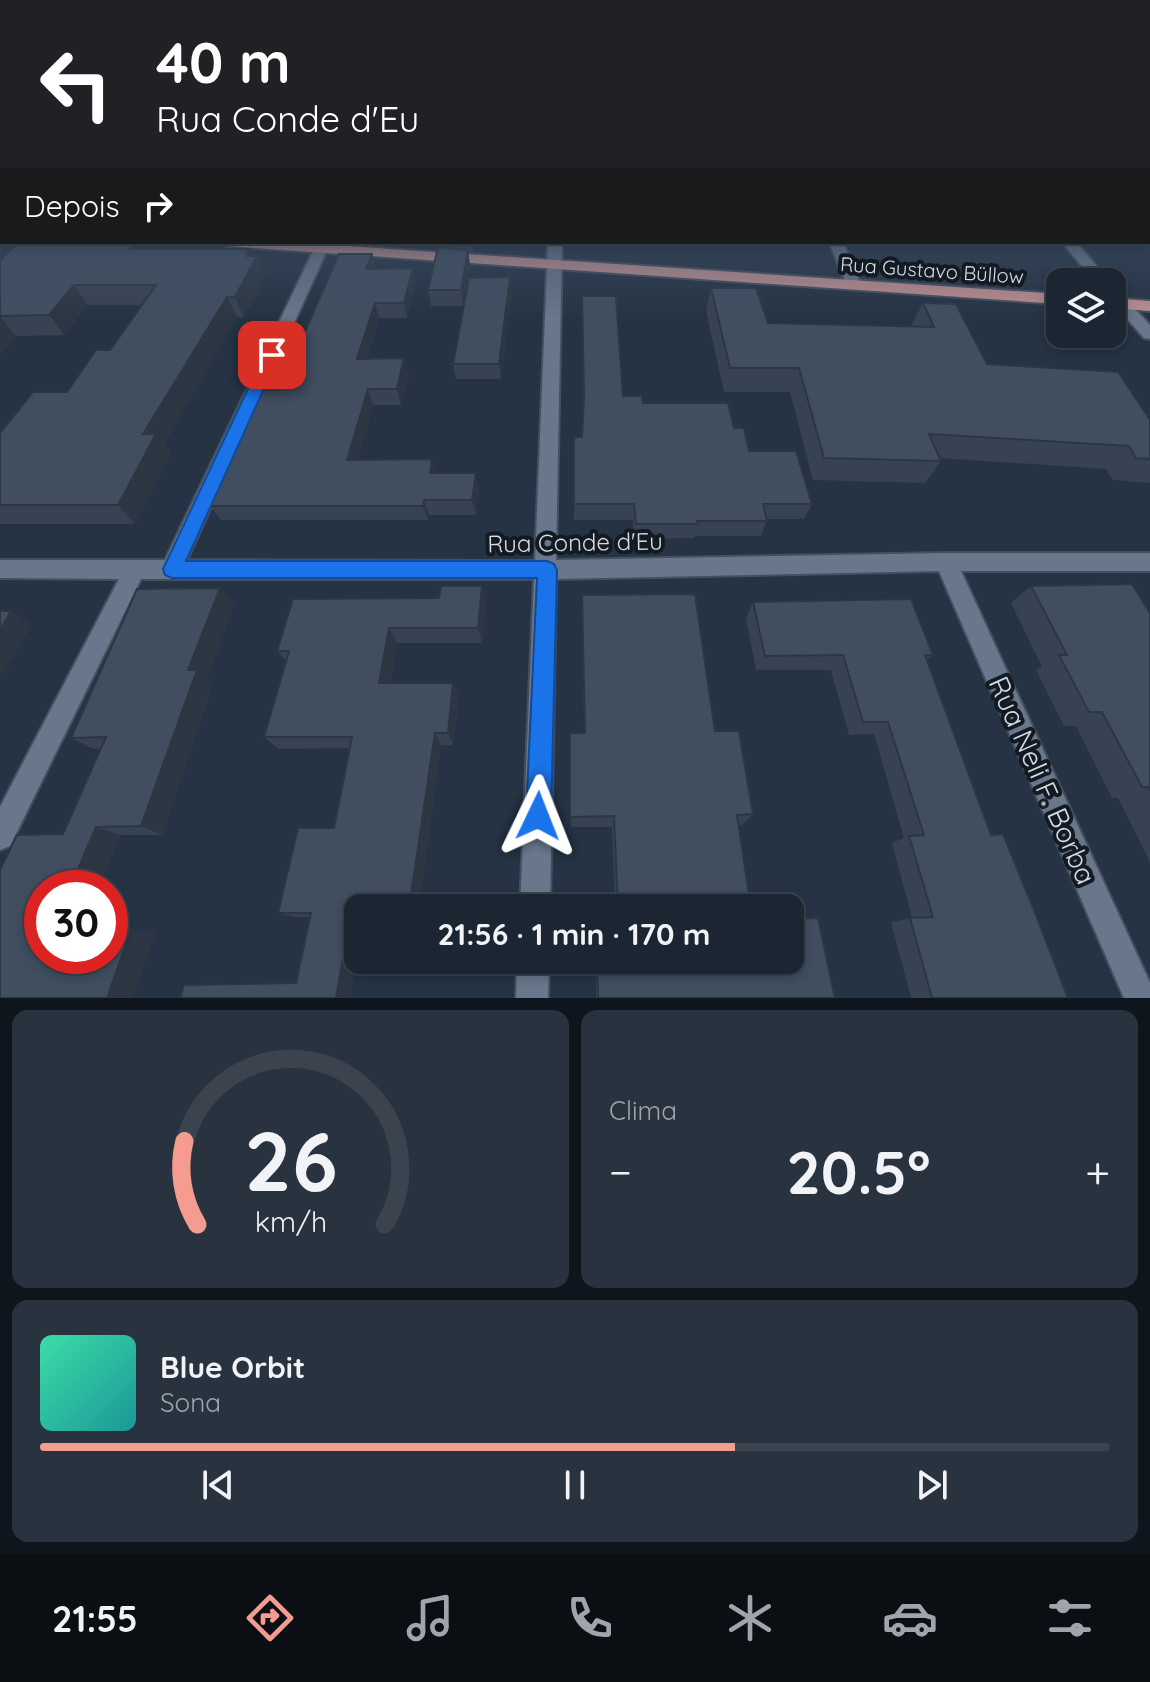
<!DOCTYPE html>
<html lang="pt">
<head>
<meta charset="utf-8">
<style>
	:root { --surface:#1c2633; --page:#29323f; --text:#f1f3f6; --muted:#a0a5ac; --line:#3a434e; --accent:#f59c90 }
	body { margin:0; font-family:Quicksand,sans-serif; background:var(--page); color:var(--text); height:100vh; display:flex; flex-direction:column; font-size:30px; white-space:nowrap }
	* { box-sizing:border-box; margin:0 }
	p { font-size:26px; color:var(--muted) }
	.icon { flex:none; width:44px; height:44px; fill:none; stroke:currentColor; stroke-width:2; stroke-linecap:round; stroke-linejoin:round }
	.map { position:relative; height:998px; overflow:hidden }
	.details { display:flex; flex-direction:column; gap:12px; padding:12px; background:#0f151c; flex:1 }
	.details>* { flex:none }
	.guide { position:absolute; left:0px; top:0px; width:1150px; height:244px; box-shadow:0 4px 12px #0003,0 0 0 2px var(--line); background:#202124; color:#fff; overflow:hidden }
	.tools { position:absolute; left:1046px; top:268px; display:grid; gap:16px }
	.tools a { display:grid; place-items:center; width:80px; height:80px; border-radius:16px; background:var(--surface); box-shadow:0 4px 12px #0003,0 0 0 2px var(--line); font-size:40px }
	.speed { position:absolute; left:24px; top:870px; display:flex; gap:16px; font-size:40px; font-weight:700; text-align:center }
	.speed>* { display:grid; place-content:center; width:104px; height:104px; border-radius:50%; background:var(--surface); box-shadow:0 4px 12px #0003,0 0 0 2px var(--line); line-height:1 }
	.speed .limit { border:12px solid #d22; background:#fff; color:#111 }
	.pin { position:absolute; display:grid; place-items:center; width:68px; height:68px; color:#fff; margin:-34px; border-radius:16px; box-shadow:0 4px 12px #0006 }
	.me { position:absolute; width:88px; margin:-44px; rotate:2deg; stroke-linejoin:round; filter:drop-shadow(0 0 6px #0008) }
	.turn { display:flex; align-items:center; gap:28px; height:168px; padding:0 24px; font-size:36px }
	.turn .icon { width:104px; height:104px; stroke-width:2.5 }
	.turn b { display:block; font-size:56px; line-height:68px }
	.then { display:flex; align-items:center; height:76px; padding:0 24px; background:#0003; gap:16px; font-size:30px }
	.big { font-size:60px; font-weight:700; line-height:1.1 }
	.details .card { flex:1; display:flex; flex-direction:column; justify-content:center; gap:12px; min-width:0; padding:0 28px; border-radius:16px; background:var(--page) }
	.details .dial { align-items:center; gap:0 }
	.dial svg { height:208px; overflow:visible; fill:none; stroke:var(--line); stroke-width:7; stroke-linecap:round; text-anchor:middle }
	.dial text { fill:var(--text); stroke:none }
	.song { display:flex; align-items:center; gap:24px }
	.cover { width:96px; height:96px; border-radius:12px; background:linear-gradient(135deg,hsl(160 70% 55%),hsl(180 70% 35%)) }
	.played { height:8px; border-radius:4px; background:linear-gradient(90deg,var(--accent) 65%,var(--line) 65%) }
	.keys { display:flex; justify-content:space-around; direction:ltr }
	.heat { display:flex; justify-content:space-between; align-items:center; font-size:44px; direction:ltr }
	.details .tiles { flex:1; display:grid; gap:12px; grid-template-columns:1fr 1fr }
	.card:last-child { grid-column:span 2 }
	.trip { position:absolute; left:344px; top:894px; width:460px; height:80px; border-radius:16px; background:var(--surface); box-shadow:0 4px 12px #0003,0 0 0 2px var(--line); font-weight:700; line-height:80px; text-align:center }
	.tabs { display:flex; height:128px; justify-content:space-around; align-items:center; background:#0b0f14; color:var(--muted) }
	.tabs .icon { width:56px; height:56px }
	.tabs .current { color:var(--accent) }
	.tabs b { font-size:36px; color:var(--text) }
	.map>svg:first-child { display:block }
</style>
</head>
<body>
<div class="map">
<svg width="1150" height="998" viewBox="0 0 1150 998">
	<rect width="100%" height="100%" fill="#253344"/>
	<g fill="none" stroke-linecap="round" stroke-linejoin="round">
		<g stroke="#45505f" stroke-width="4">
			<path id="minor" d="M548,242h14l-6,318 390,-7h204v18h-189l189,412v15h-26l-185,-427 -383,8 -6,329h-30l14,-329h-393l-131,267 -10,4v-43l119,-228 -119,-1v-18h165l151,-315 12,3 -141,312 348,1z
				M829,242h14l18,43 -2,3h-10l-2,-3z
				M1062,242h14l34,40h-15z
				M1112,289l5,1 33,35v14l-6,-1 -32,-36z
				M517,960h32l-1,38h-32z"/>
		</g>
		<g stroke="#45505f" stroke-width="4">
			<path id="major" d="M0,222h2v8h-2z
				M220,242h67l773,52v10l-833,-58z
				M1112,298l38,3v10l-38,-3z"/>
		</g>
		<use href="#minor" fill="#68778b" fill-rule="evenodd"/>
		<use href="#major" fill="#bc8f90" fill-rule="evenodd"/>
	</g>
	<path fill="#374353" d="M0,233l2,9h8l3,4 131,3 108,7 14,19 -22,42h-7l-73,127 7,9 -36,71h-135v-91l67,-41 43,-42 32,-45h-54l-24,30 -48,1 -16,18z
		M443,242h32l-2,10 -5,-1 2,15 -7,40h-32l-3,-16 16,-42z
		M376,269l40,15 -9,34h-28l-12,41 42,15 -8,31h-28l-15,55 74,-1 4,14 43,15 -3,27h-47l-1,5h-207l-11,-14 83,-147z
		M711,288l57,35 143,3 12,-23 64,61 163,56v63l-37,-3 -7,-11 -167,-11 2,3 -16,22 -112,-3 -23,-88h-66l-18,-81z
		M512,292l-11,87h-45l-3,-15z
		M623,396l111,32 15,23 63,53 -8,15h-37l-6,17h-66l-1,2 -60,1 -1,-19h-59v-83h8z
		M482,586l4,16 -4,41h-85l-7,40h63l6,13 -6,49h-12l-22,163h-61v41l-8,49h-170l116,-15 14,-66h-16l-16,-4 56,-85 15,-80 -71,1 -14,-12 22,-76 -9,-10 162,-53z
		M1031,586l119,27v249l-32,-64h-6l-36,-72h-12l-28,-56 6,-3 -31,-64z
		M220,588l14,16 -27,75 6,5 -51,151h-42l-21,53h-57v68h68v-26h21l24,3 -22,65h-133v-128l17,-35 46,-1 38,-85h-7l-23,-11 66,-149z
		M582,595l133,136 38,83 -11,11h-4l13,83h-136l-3,-81h-41l-1,-94h14z
		M753,602l180,53 -6,5 64,175 77,163h-157l-20,-76 21,-4 -20,-75 12,-5 -30,-104 -25,1 -18,-65h-75l-10,-52z
		M596,960h194l45,38h-239z"/>
	<path fill="#2d3743" d="M0,180h2v13l-2,-3z
		M2,234v8h8l8,10 -18,19v-35z
		M136,242h4l9,17 -19,-10z
		M249,249l5,12 3,-5 9,19 -22,42 -9,-20 11,-41z
		M468,250l2,16 -7,40 -2,-16z
		M372,254l4,15h-10z
		M413,268l3,16 -9,34 -3,-15z
		M510,277l2,15 -11,87 -2,-15z
		M74,285l14,20 -24,30 -15,-20z
		M227,297l10,20 -73,127 7,9 -36,71 -17,-19 25,-71z
		M375,303l4,15 -17,56 -5,-15z
		M0,316l16,20 -16,18z
		M404,358l5,16 -8,31 -4,-16z
		M368,389l5,16 -19,70 -7,-15z
		M432,459l4,16 -6,-2z
		M476,473l3,15 -3,27 -4,-15z
		M424,500l5,15 -1,5 -5,-14z
		M482,586l4,16 -4,41 -4,-15z
		M220,588l14,16 -27,75 6,5 -51,151 -21,-9 47,-156z
		M11,611l21,14 -29,50 -3,-2v-43z
		M389,628l8,15 -10,54 -8,-14z
		M453,683l6,13 -6,49 -5,-12z
		M435,733l6,12 -22,163h-10z
		M96,827l24,8 -21,53h-29z
		M351,912l7,3v34l-8,49h-14z
		M131,930l24,3 -22,65h-26z"/>
	<path fill="#404e60" stroke="#2d3743" stroke-width="2" d="M18,242h118l-6,7h119l-3,7h11l-22,41h-8l-84,137h13l-38,71h-118v-72l33,-41h34l29,-42h14l46,-65h-82l-25,30 -49,1v-56z
		M438,247l30,3 -7,40h-33z
		M339,254h33l-6,15 47,-1 -9,35h-29l-18,56 47,-1 -7,31h-29l-21,71 85,-1 -2,14h46l-4,27h-48l-1,6h-213l66,-147h17z
		M510,277l-11,87h-46l16,-86z
		M711,288h45l12,35 166,4 -11,-24 33,1 31,60 131,8 32,48v39l-14,-1 -7,-12 -200,-12 12,27 -117,-3 -25,-90h-69z
		M582,296h34l7,100h19l1,7h85l6,25h10l5,23h47l16,53h-49l4,17h-70l1,3h-62l-2,-20h-60v-67h8l2,-41z
		M1132,584l18,29v177l-2,-3h-6l-40,-75h-13l-30,-57h8l-36,-69z
		M441,586h41l-4,42h-89l-10,55h74l-5,50h-13l-26,175h-51v4h-7l-15,86h-156l4,-13 112,-2 15,-70h-33l20,-85h36l18,-91h-88l25,-86h-12l16,-52 146,-1z
		M220,588l-32,82h9l-56,156 -45,1 -26,61h-28v68h68v-26h21l-24,68h-107v-128l17,-35 46,-1 43,-97 -35,1 66,-149z
		M695,594l20,137h24l14,83 -16,1 14,93h-133l-4,-92 -44,1v-84h15l-3,-138z
		M911,599l22,56h-8l66,180 12,-1 33,81 32,83h-136l-22,-80 23,-1 -24,-81 15,-1 -36,-113h-25l-20,-67 -78,1 -12,-54z
		M0,611h11l-11,19z
		M818,918l17,80h-237l-1,-38h193v-41z"/>
	<linearGradient id="sky" x2="0" y2="1"><stop stop-color="#141c25"/><stop offset="0.56" stop-color="#405067"/><stop offset="1" stop-color="#405067" stop-opacity="0"/></linearGradient>
	<rect width="1150" height="319" fill="url(#sky)"/>
	<path fill="#1a73e8" stroke="#114b97" stroke-width="2" d="M272,351l7,4 -93,206h361l7,3 3,6 -6,246 -4,9 -9,3 -9,-3 -3,-9 11,-238h-365l-7,-3 -2,-6 101,-214z"/>
	<g text-anchor="middle" dominant-baseline="central" stroke-width="8" stroke-linejoin="round" paint-order="stroke">
		<g font-size="20" fill="#d2dbe6" stroke="#141a22">
			<text transform="translate(932 270) rotate(4)">Rua Gustavo Büllow</text>
		</g>
		<g font-size="24" fill="#d2dbe6" stroke="#141a22">
			<text transform="translate(575 542) rotate(-1)">Rua Conde d'Eu</text>
		</g>
		<g font-size="28" fill="#d2dbe6" stroke="#141a22">
			<text transform="translate(1043 780) rotate(66)">Rua Neli F. Borba</text>
		</g>
	</g>
</svg>
<div class="tools">
<a><svg class="icon" aria-label="layers" viewBox="0 0 24 24"><path d="M12 4l9 5-9 5-9-5zM3 14l9 5 9-5"/></svg></a>
</div>
<div class="speed"><div class="limit">30</div></div>
<div class="pin" style="left:272px;top:355px;background:#d93025"><svg class="icon" aria-label="arrive" viewBox="0 0 24 24"><path d="M6 21V4h12l-3 4 3 4H6"/></svg></div>
<svg class="me" style="left:538px;top:816px" viewBox="-20 -20 40 40"><path d="M0-17L14 15 0 8-14 15z" fill="#1a73e8" stroke="#fff" stroke-width="4"/></svg>
<div class="trip">21:56 · 1 min · 170 m</div>
<div class="guide">
<div class="turn"><svg class="icon" aria-label="left" viewBox="0 0 24 24"><path d="M17 20v-9H6M10 6l-5 5 5 5"/></svg><div><b>40 m</b>Rua Conde d'Eu</div></div>
<div class="then">Depois<svg class="icon" aria-label="right" viewBox="0 0 24 24"><path d="M7 20v-9h11M14 6l5 5-5 5"/></svg></div>
</div>
</div>
<section class="details">
<div class="tiles">
<div class="card dial"><svg viewBox="0 0 100 80">
<path d="M14 69A42 42 0 1 1 86 69"/>
<path d="M14 69A42 42 0 0 1 9 37" stroke="#f59c90"/>
<text x="50" y="56" font-size="32" font-weight="700">26</text>
<text x="50" y="72" font-size="11">km/h</text>
</svg></div>
<div class="card"><p>Clima</p>
<div class="heat"><a>−</a><b class="big">20.5°</b><a>+</a></div>
</div>
<div class="card">
<div class="song"><i class="cover"></i><div><b>Blue Orbit</b><p>Sona</p></div></div>
<div class="played"></div>
<div class="keys"><svg class="icon" aria-label="previous" viewBox="0 0 24 24"><path d="M18 5L8 12l10 7zM5 5v14"/></svg><svg class="icon" aria-label="pause" viewBox="0 0 24 24"><path d="M8 5v14M16 5v14"/></svg><svg class="icon" aria-label="next" viewBox="0 0 24 24"><path d="M6 5l10 7-10 7zM19 5v14"/></svg></div>
</div>
</div>
</section>
<nav class="tabs">
<b>21:55</b>
<svg class="icon current" aria-label="directions" viewBox="0 0 24 24"><path d="M12 3l9 9-9 9-9-9zM9 14v-3h6M13 9l2 2-2 2"/></svg>
<svg class="icon" aria-label="music" viewBox="0 0 24 24"><path d="M9 18V5l10-2v13"/><circle cx="6" cy="18" r="3"/><circle cx="16" cy="16" r="3"/></svg>
<svg class="icon" aria-label="phone" viewBox="0 0 24 24"><path d="M5 4h4l2 5-3 2q2 4 5 5l2-3 5 2v4C11 20 4 13 5 4z"/></svg>
<svg class="icon" aria-label="climate" viewBox="0 0 24 24"><path d="M12 3v18M4 7l16 10M4 17L20 7"/></svg>
<svg class="icon" aria-label="car" viewBox="0 0 24 24"><path d="M5 17H2v-5l4-1 3-4h7l3 4 3 1v5h-3M9 17h6M6 11h13"/><circle cx="7" cy="17" r="2"/><circle cx="17" cy="17" r="2"/></svg>
<svg class="icon" aria-label="filters" viewBox="0 0 24 24"><path d="M4 7h16M4 17h16"/><circle cx="9" cy="7" r="2"/><circle cx="15" cy="17" r="2"/></svg>
</nav>
</body>
</html>
